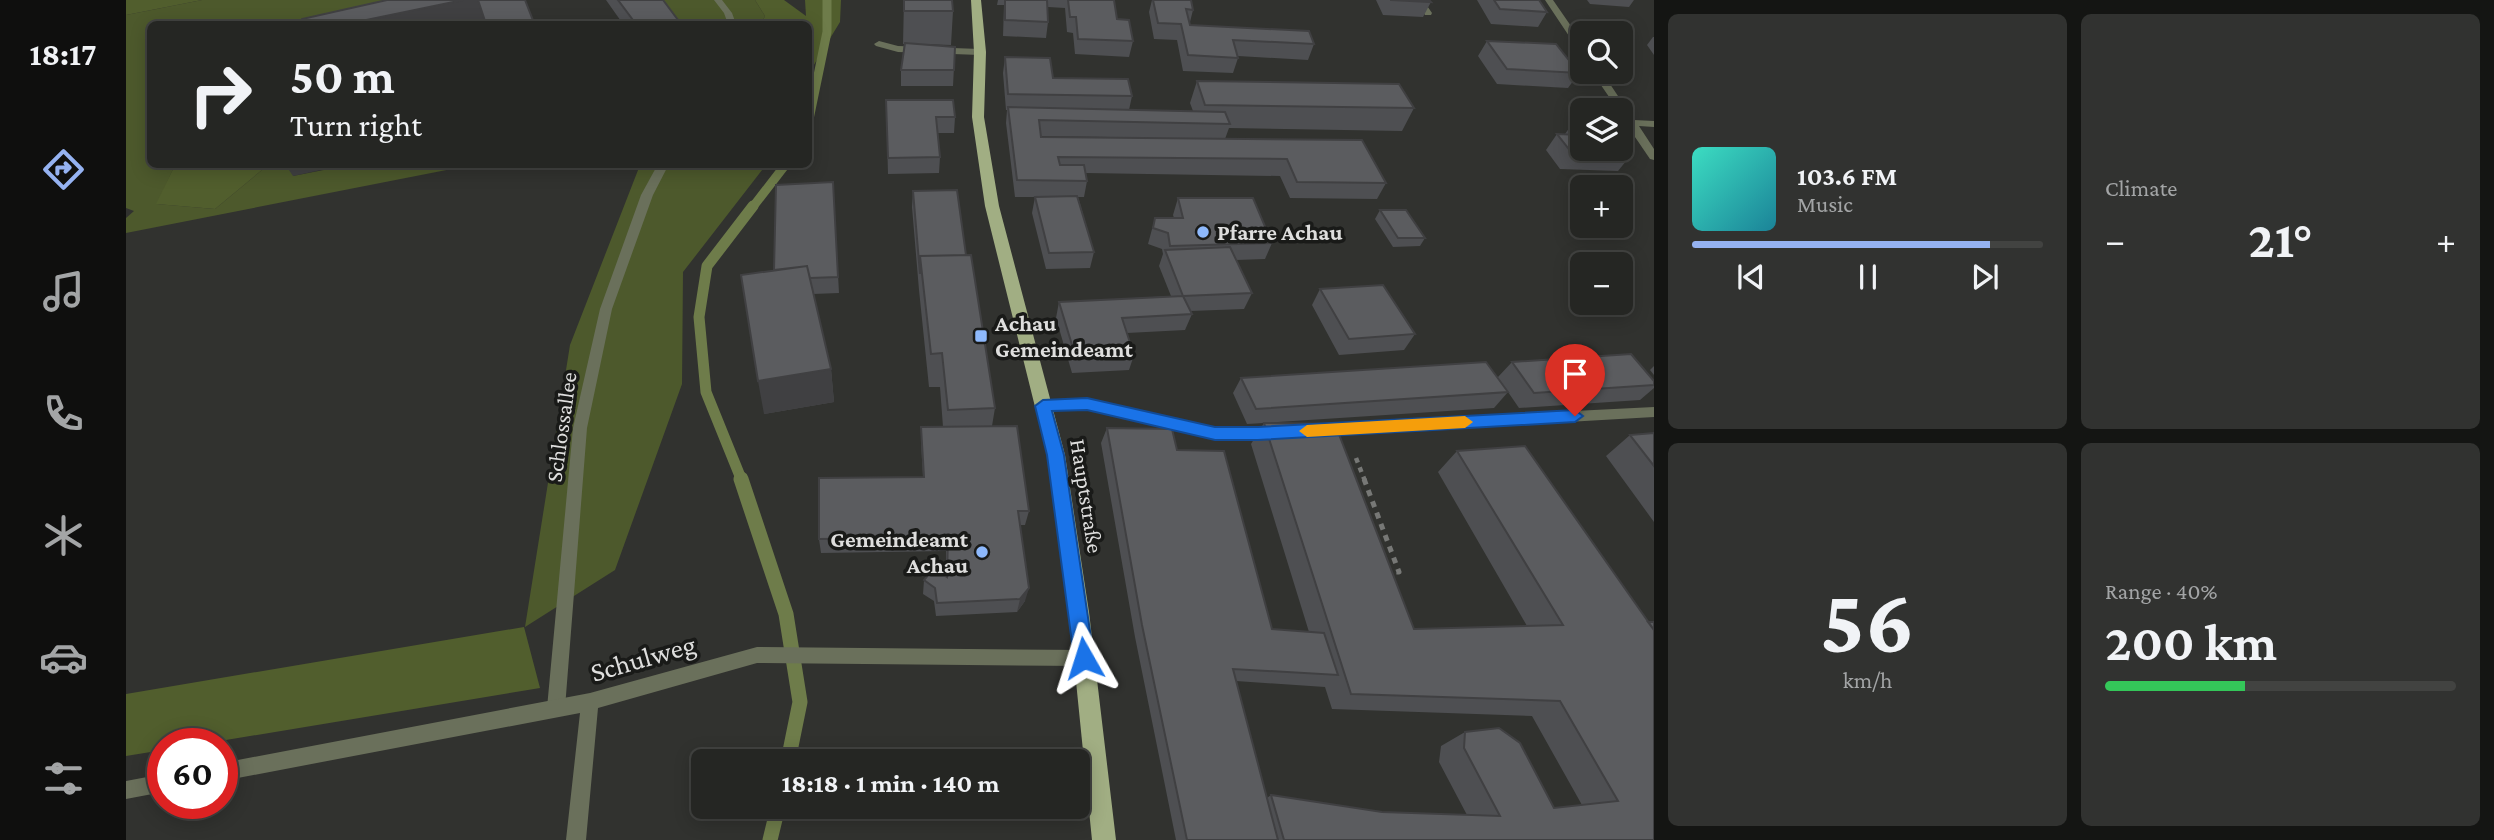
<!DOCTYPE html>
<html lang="en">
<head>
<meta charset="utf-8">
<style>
	:root { --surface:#252623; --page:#313230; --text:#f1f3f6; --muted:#a3a5a6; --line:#424341; --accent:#95b2f1 }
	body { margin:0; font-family:"Crimson Pro",serif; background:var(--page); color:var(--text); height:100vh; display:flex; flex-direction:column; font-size:26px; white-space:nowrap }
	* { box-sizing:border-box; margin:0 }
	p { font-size:23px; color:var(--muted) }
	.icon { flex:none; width:38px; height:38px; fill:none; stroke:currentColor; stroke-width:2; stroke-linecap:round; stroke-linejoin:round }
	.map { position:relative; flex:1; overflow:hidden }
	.panel { display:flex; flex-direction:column; gap:14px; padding:14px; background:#141513; width:840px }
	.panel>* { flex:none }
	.hud { position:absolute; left:21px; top:21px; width:665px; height:147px; border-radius:10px; box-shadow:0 4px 18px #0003,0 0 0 2px var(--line); background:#252623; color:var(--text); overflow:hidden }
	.fabs { position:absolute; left:1444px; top:21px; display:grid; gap:14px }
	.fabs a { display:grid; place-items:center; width:63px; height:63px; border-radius:10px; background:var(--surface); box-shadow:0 4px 18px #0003,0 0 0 2px var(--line); font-size:35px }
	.speed { position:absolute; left:21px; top:728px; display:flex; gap:14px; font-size:35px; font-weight:700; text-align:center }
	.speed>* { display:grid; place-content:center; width:91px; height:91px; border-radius:50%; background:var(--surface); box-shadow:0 4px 18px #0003,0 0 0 2px var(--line); line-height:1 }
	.speed .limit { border:10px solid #d22; background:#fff; color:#111 }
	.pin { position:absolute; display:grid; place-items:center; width:60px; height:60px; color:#fff; margin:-72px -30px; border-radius:50% 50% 50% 0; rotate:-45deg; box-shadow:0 0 7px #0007 }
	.pin .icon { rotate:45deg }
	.me { position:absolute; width:77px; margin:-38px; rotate:354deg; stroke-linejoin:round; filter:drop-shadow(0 0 5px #0008) }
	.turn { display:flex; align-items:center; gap:24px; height:147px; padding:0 28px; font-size:32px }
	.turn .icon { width:91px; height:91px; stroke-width:2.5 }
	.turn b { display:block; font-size:49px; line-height:60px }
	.big { font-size:52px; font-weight:700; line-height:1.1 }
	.panel .tile { flex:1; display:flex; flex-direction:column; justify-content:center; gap:10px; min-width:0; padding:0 24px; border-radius:10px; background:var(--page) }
	.panel .dial { align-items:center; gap:0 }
	.dial b { font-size:91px; line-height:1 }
	.song { display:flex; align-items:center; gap:21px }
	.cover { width:84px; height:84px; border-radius:10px; background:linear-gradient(135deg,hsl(170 70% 55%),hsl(190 70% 35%)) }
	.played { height:7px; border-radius:4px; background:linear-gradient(90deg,var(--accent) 85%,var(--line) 85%) }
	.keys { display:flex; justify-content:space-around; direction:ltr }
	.heat { display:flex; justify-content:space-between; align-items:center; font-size:38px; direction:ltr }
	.charge { height:10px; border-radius:5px; background:linear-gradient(90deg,#34c759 40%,var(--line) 0) }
	.panel .tiles { flex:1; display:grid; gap:14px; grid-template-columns:repeat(2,1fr) }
	.trip { position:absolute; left:565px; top:749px; width:399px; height:70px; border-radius:10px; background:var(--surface); box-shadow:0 4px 18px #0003,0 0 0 2px var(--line); font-weight:700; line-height:70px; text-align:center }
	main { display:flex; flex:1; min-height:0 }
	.tab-bar { display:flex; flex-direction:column; width:126px; justify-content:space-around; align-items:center; background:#0f0f0e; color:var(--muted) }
	.tab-bar .icon { width:49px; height:49px }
	.tab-bar .current { color:var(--accent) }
	.tab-bar b { font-size:32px; color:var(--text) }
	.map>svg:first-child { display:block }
</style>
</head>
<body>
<main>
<nav class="tab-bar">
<b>18:17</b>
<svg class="icon current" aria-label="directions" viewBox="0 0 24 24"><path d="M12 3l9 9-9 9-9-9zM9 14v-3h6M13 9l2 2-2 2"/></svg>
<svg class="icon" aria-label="music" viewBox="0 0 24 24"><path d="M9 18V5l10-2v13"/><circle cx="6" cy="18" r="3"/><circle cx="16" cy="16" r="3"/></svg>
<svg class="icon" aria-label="phone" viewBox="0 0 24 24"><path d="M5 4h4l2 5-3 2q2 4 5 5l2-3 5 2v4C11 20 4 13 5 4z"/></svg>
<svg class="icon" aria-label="climate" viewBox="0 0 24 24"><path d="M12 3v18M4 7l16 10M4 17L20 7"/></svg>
<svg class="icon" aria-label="car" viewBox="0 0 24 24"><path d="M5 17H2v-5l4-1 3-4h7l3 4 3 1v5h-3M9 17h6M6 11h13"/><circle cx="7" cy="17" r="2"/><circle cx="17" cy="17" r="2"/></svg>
<svg class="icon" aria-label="filters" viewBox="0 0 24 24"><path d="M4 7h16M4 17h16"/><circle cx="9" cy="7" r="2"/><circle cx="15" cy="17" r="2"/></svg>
</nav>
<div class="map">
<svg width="1528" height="840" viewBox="0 0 1528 840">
	<rect width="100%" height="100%" fill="#31322f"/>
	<path fill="#4d592c" d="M76,0h218l-12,24h-258v140l25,1 -18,39 58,5 53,-44h27l-2,11 56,-11h123l-346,68v-15l8,-7 -8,-3v-193z
		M524,0h105l10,16 -4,8h-94z
		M514,165h126l-83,107 -1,112 -67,186 -90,57 45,-282z"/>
	<path fill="#515e2d" d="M0,0h76l-76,15z
		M629,0h29l22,16 -1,-16h36l-1,22 -31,51 -1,-49h-47l4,-8z
		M49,165v-1l93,1 -53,44 -59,-5z
		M398,627l16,61 -338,56h-39v6l-37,6v-62z"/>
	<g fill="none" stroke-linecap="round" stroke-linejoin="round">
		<path stroke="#6e7c4a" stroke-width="9" d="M682,124l19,-92v-32
			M626,208l34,-44"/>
		<path stroke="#6e7c4a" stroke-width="11" d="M616,481l-36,-89 -7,-75 8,-51 46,-60"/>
		<path stroke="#6e7c4a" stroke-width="15" d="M615,479l45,135 14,88 -12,59
			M644,840l8,-33"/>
		<path stroke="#777876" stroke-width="4.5" stroke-dasharray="5 5" stroke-linecap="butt" d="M1230,458l9,23"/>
		<path stroke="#777876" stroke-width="5" stroke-dasharray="6 6" stroke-linecap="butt" d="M1238,479l35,93h-10"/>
		<path fill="#6a705b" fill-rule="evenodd" d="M588,0h8l10,13 4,11h-8l-4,-11z
			M1289,0h8l9,13 -1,2h-6z
			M753,41l19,5 82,3 5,3 -5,3 -82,-3 -22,-6 -2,-2z
			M532,164h11l-16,31 -41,114 -25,119 -22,280 -3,6 -6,3 -6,-3 -3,-6 26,-280 27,-119 41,-114z
			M961,399l128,29 60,-1 5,2 2,4 -2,4 -5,2 -60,1 -128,-31 -44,2 -5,-1 -2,-4 2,-4 5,-1z
			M1528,407v10l-334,19 -5,-2 -2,-4 2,-4 5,-2z"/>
		<path fill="#6a705b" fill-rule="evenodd" d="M1419,0h8l29,42v10l-3,-1z
			M1466,72h10l32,48 20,1v6l-15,-1 15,23v11l-4,-1 -30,-44v-5h-2z
			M631,647l327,3 6,2 3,6 -3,6 -6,2 -327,-3 -159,45 -12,132h-20l14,-127 -358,68v-18l368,-70z
			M37,774v18l-37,7v-18z"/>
		<path fill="#a1ae83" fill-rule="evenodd" d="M845,0h10l5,52 -2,65 15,89 66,249 24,157 27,228h-24l-23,-228 -22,-157 -62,-249 -13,-89 2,-65z"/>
	</g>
	<path fill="#4e4f52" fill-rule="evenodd" d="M480,0h57l18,24h-58z
		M778,0l49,11 -2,34 -33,-1 37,3 -2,39h-52v-16l3,-26h-1z
		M872,0h116l3,19 16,22 -4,16 -54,-3 -2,-21 -6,-1 -2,-24 -17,-1v15l-2,16 -43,-2 1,-31h-7z
		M1026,0h39l2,10 -3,12v3l124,19 -6,16 -70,-4v2l-5,15 -50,-2 -6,-31 -23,-1 -5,-27z
		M1250,0h53l2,2 -8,15 -40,-2z
		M1351,0h62l8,12 -9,15 -47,-3z
		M1461,0h47l-5,7 -39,-3z
		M1527,37h1v18l-7,-10z
		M1361,41l92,32 -11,15 -71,-4 -19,-28z
		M879,57l48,21 79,18 -3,14 64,1 -3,-8 7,-22 217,27 -12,23 -173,-3 -4,11 161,44 -9,16 -87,-1 -10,-22 -194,-3 1,8 -3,16h-6l16,55 -4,16 -44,1 -14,-56 3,-16h3h-23l-9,-74 1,-13h-1l-3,-37zM915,136l68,1 51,1 -119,-1z
		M760,100l69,17 -1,16h-16l2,24 -1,16 -51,1z
		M1446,124l59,31 -13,16 -58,-2 -14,-19 11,-16h8z
		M707,182l6,111 -26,1 18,75 3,33 -70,12 10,-144z
		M787,191l53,64 29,153 -3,18 37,85 -4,14h-5l5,76 -8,11 -81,4 -2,-15 -11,-7 1,-14 22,-4v-25l-125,2 -2,-14 104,-62 -2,-35v-15h22l-3,-40h-11l-10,-97 -7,-83z
		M1052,198l94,45 -7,16 -29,1 16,33 -8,16 -54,2 2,3 -7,16 -58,3 7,22 -5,15 -57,3 -16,-55 3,-16 112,-6 -12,-30 4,-12 -1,-5 -14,-5 7,-26h19l-1,-3z
		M1254,210l45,28 -5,8 -27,1 -18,-28z
		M1194,289l95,45 -11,16 -65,5 -27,-50z
		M1386,362l142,19v7l-14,12 -121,8 -11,-16 -14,16 -230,15 150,206 113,-3 -89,-154 19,-21 68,-5 129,394h-478l-41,-203 -34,-194 6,-15 70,22 95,179 37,3 -58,-188 13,-21 -17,1 -14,-31 8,-15 257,-1zM1110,681l89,6 7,22 200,7 50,89 -28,3 -89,-76 -24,14 -2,16 28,53 -85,-3 -111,-17 -4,3z
		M1528,366v9l-4,-5z
		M1528,433v89l-48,-66 24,-21z"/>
	<path fill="#404042" d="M337,0h16l9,24h-141z
		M159,164h64l-56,12z
		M705,369l3,33 -70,12 -6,-33z
		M903,588l-4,13 -8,11 3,-13z"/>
	<path fill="#5b5c5f" stroke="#404042" stroke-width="2" d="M261,0h76l-116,24h-46l1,-5z
		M352,0h47l9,23 -7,1h-41z
		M492,0h45l18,24h-45z
		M778,0h48l1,11h-49z
		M879,0h42l1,22 -43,-2z
		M942,0h46l3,19 12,1 4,21 -55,-2 -2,-22h-6z
		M1027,0h38l2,10 -7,-1 4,16 119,6 5,13 -81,-4 5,18 -50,-3 -7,-31 -23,-1z
		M1264,0h39l2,2 -40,-2z
		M1368,0h45l8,12 -47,-3z
		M1361,41l69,3 23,29 -72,-4z
		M779,43l50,4 -1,23h-53z
		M879,57l45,1 3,20 75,1 4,17 -124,-2z
		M1071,81l202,3 15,24 -209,-3z
		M760,100h67l2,17h-19l4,40 -52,1z
		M882,107l217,5 5,12 -191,-4 2,17 321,3 24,43 -89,-1 -10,-23 -229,-2 2,8h24l3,16 -70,-1z
		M1446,124h10v25h38v-7l11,13 -59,-2 -15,-19 24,1z
		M707,182l5,95 -28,1 -3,-12 -33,4 2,-85z
		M831,190l9,65 -46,1v18l-7,-83z
		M951,196l17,56 -45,1 -14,-56z
		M1052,198h75l19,45 -102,3 -2,-13 -15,-5 2,-10h28z
		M1254,210h26l19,28h-27z
		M1104,247l22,46 -69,3 -18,-46z
		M845,255l24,153 -47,2 -6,-57 -11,1 -11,-98z
		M681,266l24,103 -73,12 -17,-106z
		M1257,285l32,49 -66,5 -29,-50z
		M1057,296l9,18 -70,4 12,37 -58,3 -17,-56z
		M1505,354l23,27v4l-120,8 -22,-31z
		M1360,362l22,30 -252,17 -15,-31z
		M1138,423l71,1 79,205 149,-4 -106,-174 68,-5 129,184v210h-370l-13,-45 111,17 118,4 -36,-68 1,-16 34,-4 21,15 34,65 64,-7 -58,-100 -209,-7z
		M891,426l12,85h-11l11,77 -9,11 -83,4 -2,-15 -11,-8 10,-12 13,9 1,-40 -129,2v-61l105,-1 -3,-50z
		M981,428l65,1 5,21 47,1 48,178 52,4 14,42 -105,-6 45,171h-91l-45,-215z
		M1528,433v33l-24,-31z
		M1522,622h6v8z"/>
	<path fill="#1a73e8" stroke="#114b97" stroke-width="2" d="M961,398l128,29h43l317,-17 8,6 -8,6 -317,18h-43l-128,-30 -35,1 12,44 30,203 -3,7 -7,3 -7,-3 -3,-7 -27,-203 -12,-49 8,-6z"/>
	<path fill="#f59e0b" d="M1339,416l8,6 -8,6 -158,9 -8,-6 8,-6z"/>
	<g fill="#8eb9fc" stroke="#191a18" stroke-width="2.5">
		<circle cx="1077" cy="232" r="7"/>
		<rect x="848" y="329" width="14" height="14" rx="3.5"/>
		<circle cx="856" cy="552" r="7"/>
	</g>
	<g text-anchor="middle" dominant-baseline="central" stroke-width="7" stroke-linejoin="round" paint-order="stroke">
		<g font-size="23" font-weight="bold" fill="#dededd" stroke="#191a18" text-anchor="start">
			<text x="1091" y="232">Pfarre Achau</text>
			<text x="869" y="323">Achau<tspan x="869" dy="26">Gemeindeamt</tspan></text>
			<text x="842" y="539" text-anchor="end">Gemeindeamt<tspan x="842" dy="26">Achau</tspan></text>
		</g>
		<g font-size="23" fill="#dededd" stroke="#191a18">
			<text transform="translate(435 427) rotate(-82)">Schlossallee</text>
			<text transform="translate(961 496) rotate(81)">Hauptstraße</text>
		</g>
		<g font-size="28" fill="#dededd" stroke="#191a18">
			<text transform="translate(517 658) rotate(-16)">Schulweg</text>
		</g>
	</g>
</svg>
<div class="fabs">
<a><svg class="icon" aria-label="search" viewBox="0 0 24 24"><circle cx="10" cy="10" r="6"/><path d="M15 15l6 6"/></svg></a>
<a><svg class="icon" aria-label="layers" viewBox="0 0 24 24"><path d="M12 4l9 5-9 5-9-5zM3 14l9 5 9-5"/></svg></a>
<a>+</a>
<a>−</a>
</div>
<div class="speed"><div class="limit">60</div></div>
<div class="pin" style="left:1449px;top:416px;background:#d93025"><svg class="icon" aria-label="arrive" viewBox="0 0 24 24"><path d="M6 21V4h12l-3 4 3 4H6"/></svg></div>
<svg class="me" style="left:958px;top:658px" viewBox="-20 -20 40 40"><path d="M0-17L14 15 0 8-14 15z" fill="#1a73e8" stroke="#fff" stroke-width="4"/></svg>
<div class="trip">18:18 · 1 min · 140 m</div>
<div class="hud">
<div class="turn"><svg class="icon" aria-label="right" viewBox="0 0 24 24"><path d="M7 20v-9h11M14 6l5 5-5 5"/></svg><div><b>50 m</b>Turn right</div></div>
</div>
</div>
<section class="panel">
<div class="tiles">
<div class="tile">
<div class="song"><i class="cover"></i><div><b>103.6 FM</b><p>Music</p></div></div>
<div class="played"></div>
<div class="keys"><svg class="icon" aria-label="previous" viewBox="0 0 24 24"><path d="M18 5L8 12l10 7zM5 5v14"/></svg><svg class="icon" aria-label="pause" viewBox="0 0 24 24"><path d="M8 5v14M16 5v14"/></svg><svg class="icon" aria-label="next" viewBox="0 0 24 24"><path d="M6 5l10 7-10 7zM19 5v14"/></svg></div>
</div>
<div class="tile"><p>Climate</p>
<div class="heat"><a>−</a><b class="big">21°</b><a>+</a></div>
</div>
<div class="tile dial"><b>56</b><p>km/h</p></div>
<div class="tile"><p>Range · 40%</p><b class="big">200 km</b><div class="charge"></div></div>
</div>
</section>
</main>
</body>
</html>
